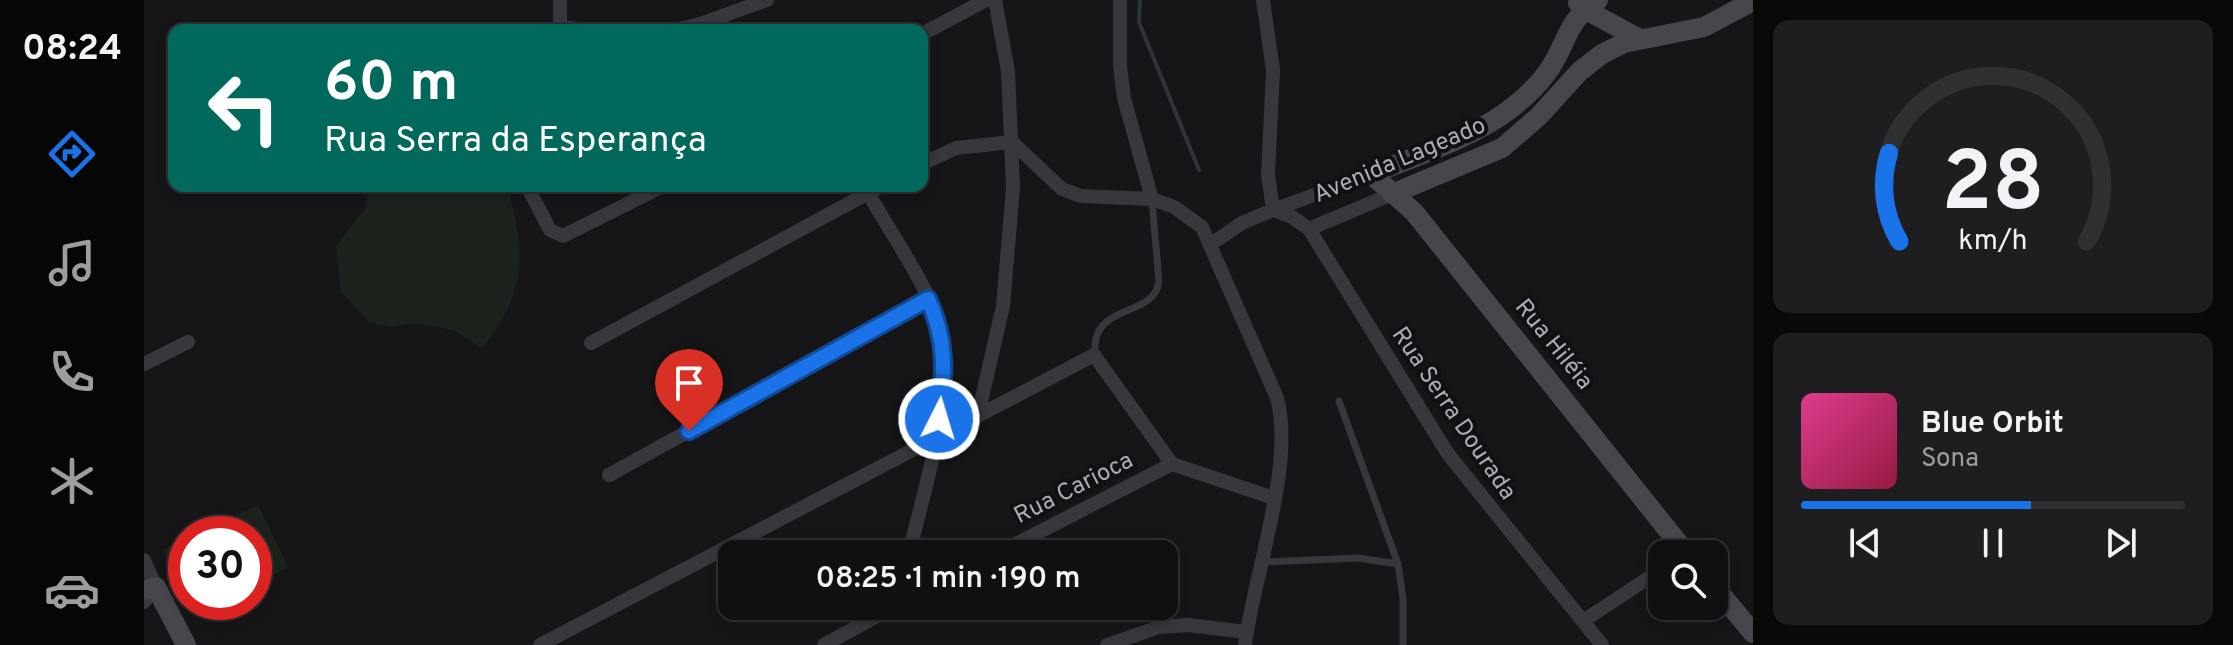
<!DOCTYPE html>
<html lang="pt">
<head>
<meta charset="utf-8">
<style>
	:root { --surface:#101012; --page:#1e1e20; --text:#f1f3f6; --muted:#9c9d9f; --line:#303032; --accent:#1a73e8 }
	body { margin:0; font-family:Overpass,sans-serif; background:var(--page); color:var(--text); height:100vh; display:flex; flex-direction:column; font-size:30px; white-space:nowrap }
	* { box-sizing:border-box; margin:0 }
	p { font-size:26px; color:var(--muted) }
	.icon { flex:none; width:44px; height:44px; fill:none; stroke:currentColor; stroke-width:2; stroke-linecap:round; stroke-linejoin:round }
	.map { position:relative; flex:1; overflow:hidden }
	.drawer { display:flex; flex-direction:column; gap:20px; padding:20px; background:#09090a; width:480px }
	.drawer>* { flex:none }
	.banner { position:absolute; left:24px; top:24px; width:760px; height:168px; border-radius:16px; box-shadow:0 4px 12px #0003,0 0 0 2px var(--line); background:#00695c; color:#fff; overflow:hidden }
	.fabs { position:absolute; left:1504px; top:540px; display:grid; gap:16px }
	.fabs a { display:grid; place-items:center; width:80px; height:80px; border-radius:16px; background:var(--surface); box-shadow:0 4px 12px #0003,0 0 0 2px var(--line); font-size:40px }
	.speed { position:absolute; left:24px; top:516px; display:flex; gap:16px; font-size:40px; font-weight:700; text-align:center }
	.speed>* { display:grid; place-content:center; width:104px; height:104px; border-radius:50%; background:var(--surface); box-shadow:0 4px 12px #0003,0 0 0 2px var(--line); line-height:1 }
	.speed .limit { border:12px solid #d22; background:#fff; color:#111 }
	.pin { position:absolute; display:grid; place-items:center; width:68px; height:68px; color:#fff; margin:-82px -34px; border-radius:50% 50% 50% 0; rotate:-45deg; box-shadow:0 0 8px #0007 }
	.pin .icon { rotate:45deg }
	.me { position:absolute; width:88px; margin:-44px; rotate:5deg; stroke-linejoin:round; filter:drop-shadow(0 0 6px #0008) }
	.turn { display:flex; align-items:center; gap:28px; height:168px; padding:0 24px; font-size:36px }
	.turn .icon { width:104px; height:104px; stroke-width:2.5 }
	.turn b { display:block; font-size:56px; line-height:68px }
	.drawer .widget { flex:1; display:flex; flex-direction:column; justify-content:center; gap:12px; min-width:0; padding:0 28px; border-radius:16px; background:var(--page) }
	.drawer .dial { align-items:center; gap:0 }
	.dial svg { height:208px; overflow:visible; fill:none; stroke:var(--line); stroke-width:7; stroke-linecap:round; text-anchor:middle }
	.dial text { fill:var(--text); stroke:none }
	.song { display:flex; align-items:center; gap:24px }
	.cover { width:96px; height:96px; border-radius:12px; background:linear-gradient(135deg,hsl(330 70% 55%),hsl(340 70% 35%)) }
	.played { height:8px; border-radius:4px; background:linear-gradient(90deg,var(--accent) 60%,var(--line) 60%) }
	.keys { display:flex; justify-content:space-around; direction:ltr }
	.trip { position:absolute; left:574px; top:540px; width:460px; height:80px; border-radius:16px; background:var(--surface); box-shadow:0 4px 12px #0003,0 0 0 2px var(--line); font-weight:600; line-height:80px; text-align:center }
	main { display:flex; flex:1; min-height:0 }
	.tabs { display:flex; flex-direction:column; width:144px; justify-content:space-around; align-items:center; background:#060607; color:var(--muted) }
	.tabs .icon { width:56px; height:56px }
	.tabs .current { color:var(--accent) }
	.tabs b { font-size:36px; color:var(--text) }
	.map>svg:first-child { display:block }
</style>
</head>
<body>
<main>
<nav class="tabs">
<b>08:24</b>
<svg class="icon current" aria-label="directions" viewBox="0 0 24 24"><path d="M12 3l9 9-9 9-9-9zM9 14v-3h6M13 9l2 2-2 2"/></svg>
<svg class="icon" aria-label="music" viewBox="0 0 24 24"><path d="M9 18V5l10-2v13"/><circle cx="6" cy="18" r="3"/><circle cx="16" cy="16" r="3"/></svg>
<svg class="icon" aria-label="phone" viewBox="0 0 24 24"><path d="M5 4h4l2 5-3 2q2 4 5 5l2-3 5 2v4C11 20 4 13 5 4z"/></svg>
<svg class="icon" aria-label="climate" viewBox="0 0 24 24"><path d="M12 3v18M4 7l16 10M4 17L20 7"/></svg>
<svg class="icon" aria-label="car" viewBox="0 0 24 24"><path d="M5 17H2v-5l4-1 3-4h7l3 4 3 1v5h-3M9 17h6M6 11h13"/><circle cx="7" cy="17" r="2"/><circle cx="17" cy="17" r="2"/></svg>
</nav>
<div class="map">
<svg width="1609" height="645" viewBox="0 0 1609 645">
	<rect width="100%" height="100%" fill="#161618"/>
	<path fill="#1c231d" d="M225,186h138c19,65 20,108 -25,162l-29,-18 -20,-4 -22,-2 -21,3 -20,-5 -29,-30 -5,-46 29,-37z
		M114,505l30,62 -34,17v-50h-57z
		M42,539v60l-23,-49z"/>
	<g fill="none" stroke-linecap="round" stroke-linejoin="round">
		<path stroke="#2c353c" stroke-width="4" d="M996,0l-1,22 60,148"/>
		<path stroke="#37383d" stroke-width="7" d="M950,354c1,-6 1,-14 3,-19 12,-30 58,-21 62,-54l-7,-80
			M1195,401l59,163 5,35v46
			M1117,562l97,-4 40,6"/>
		<path stroke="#37383d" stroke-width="14" d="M416,0v30
			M976,0v66l4,32 28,101
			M1119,0l10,70 -5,105 5,35
			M417,27l24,3
			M531,30l25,-6 67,-24
			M778,34l64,-34
			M778,164l34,-16 56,-6 50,47 19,7 71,3 22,8 28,20 75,171c18,67 -23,176 -32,247
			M383,186l23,44 13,6 100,-50
			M724,193c21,37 59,92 71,130 19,66 -15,165 -30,231
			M1129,210l19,7 17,12 139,225 154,191
			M1165,229l83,-35
			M1067,244l31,-21 31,-13 98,-36
			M447,343l290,-157
			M0,364l44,-22
			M834,415l25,-109 10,-118 -5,-117 -13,-71
			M465,475l319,-176
			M852,554l176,-90
			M0,560l12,27 -12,15
			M1439,621l79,-52
			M396,645l554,-290 78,109 102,34
			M680,645l71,-39
			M963,645l52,-18 29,-2 58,7"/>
		<path stroke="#45474d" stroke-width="20" d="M1454,0c-34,22 -30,45 -52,74 -42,55 -113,76 -175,100l43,38 273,342
			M1434,3l6,6 56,30
			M1248,194l110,-46 36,-31 42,-46 22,-17 22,-11 80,-16 49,-26
			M1570,586l39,47
			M0,590l12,-3 30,58"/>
	</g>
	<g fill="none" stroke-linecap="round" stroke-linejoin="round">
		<g stroke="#114b97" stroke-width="20">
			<path id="route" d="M545,431l239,-132c19,41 17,76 11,120"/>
		</g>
		<use href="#route" stroke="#1a73e8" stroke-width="14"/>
	</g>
	<g text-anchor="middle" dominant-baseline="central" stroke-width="8" stroke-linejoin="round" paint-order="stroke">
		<g font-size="24" fill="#a8adb8" stroke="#111113">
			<text transform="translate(1256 161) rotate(-23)">Avenida Lageado</text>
			<text transform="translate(1409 345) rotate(51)">Rua Hiléia</text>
			<text transform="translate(1309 414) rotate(56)">Rua Serra Dourada</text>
			<text transform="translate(930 489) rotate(-27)">Rua Carioca</text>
		</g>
	</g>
</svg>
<div class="fabs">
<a><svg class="icon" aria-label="search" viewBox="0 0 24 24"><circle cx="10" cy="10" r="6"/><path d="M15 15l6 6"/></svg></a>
</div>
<div class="speed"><div class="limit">30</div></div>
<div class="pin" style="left:545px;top:431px;background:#d93025"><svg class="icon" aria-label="arrive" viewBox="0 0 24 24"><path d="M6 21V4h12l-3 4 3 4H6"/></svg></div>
<svg class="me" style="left:795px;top:419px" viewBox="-20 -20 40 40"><circle r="17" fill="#1a73e8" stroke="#fff" stroke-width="3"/><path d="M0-11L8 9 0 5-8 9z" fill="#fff"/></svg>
<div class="trip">08:25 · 1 min · 190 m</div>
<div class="banner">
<div class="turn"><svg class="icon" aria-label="left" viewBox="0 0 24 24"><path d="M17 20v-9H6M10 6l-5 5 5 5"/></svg><div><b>60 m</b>Rua Serra da Esperança</div></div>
</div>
</div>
<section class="drawer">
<div class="widget dial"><svg viewBox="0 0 100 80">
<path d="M14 69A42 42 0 1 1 86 69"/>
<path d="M14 69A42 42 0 0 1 10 35" stroke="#1a73e8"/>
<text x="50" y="56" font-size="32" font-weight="700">28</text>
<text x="50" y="72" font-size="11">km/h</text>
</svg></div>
<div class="widget">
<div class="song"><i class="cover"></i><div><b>Blue Orbit</b><p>Sona</p></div></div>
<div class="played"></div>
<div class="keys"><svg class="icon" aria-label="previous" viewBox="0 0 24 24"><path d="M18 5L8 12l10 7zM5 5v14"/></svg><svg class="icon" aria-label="pause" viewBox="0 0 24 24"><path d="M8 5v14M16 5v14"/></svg><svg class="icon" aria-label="next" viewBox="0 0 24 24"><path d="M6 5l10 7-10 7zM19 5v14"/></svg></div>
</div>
</section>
</main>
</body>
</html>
